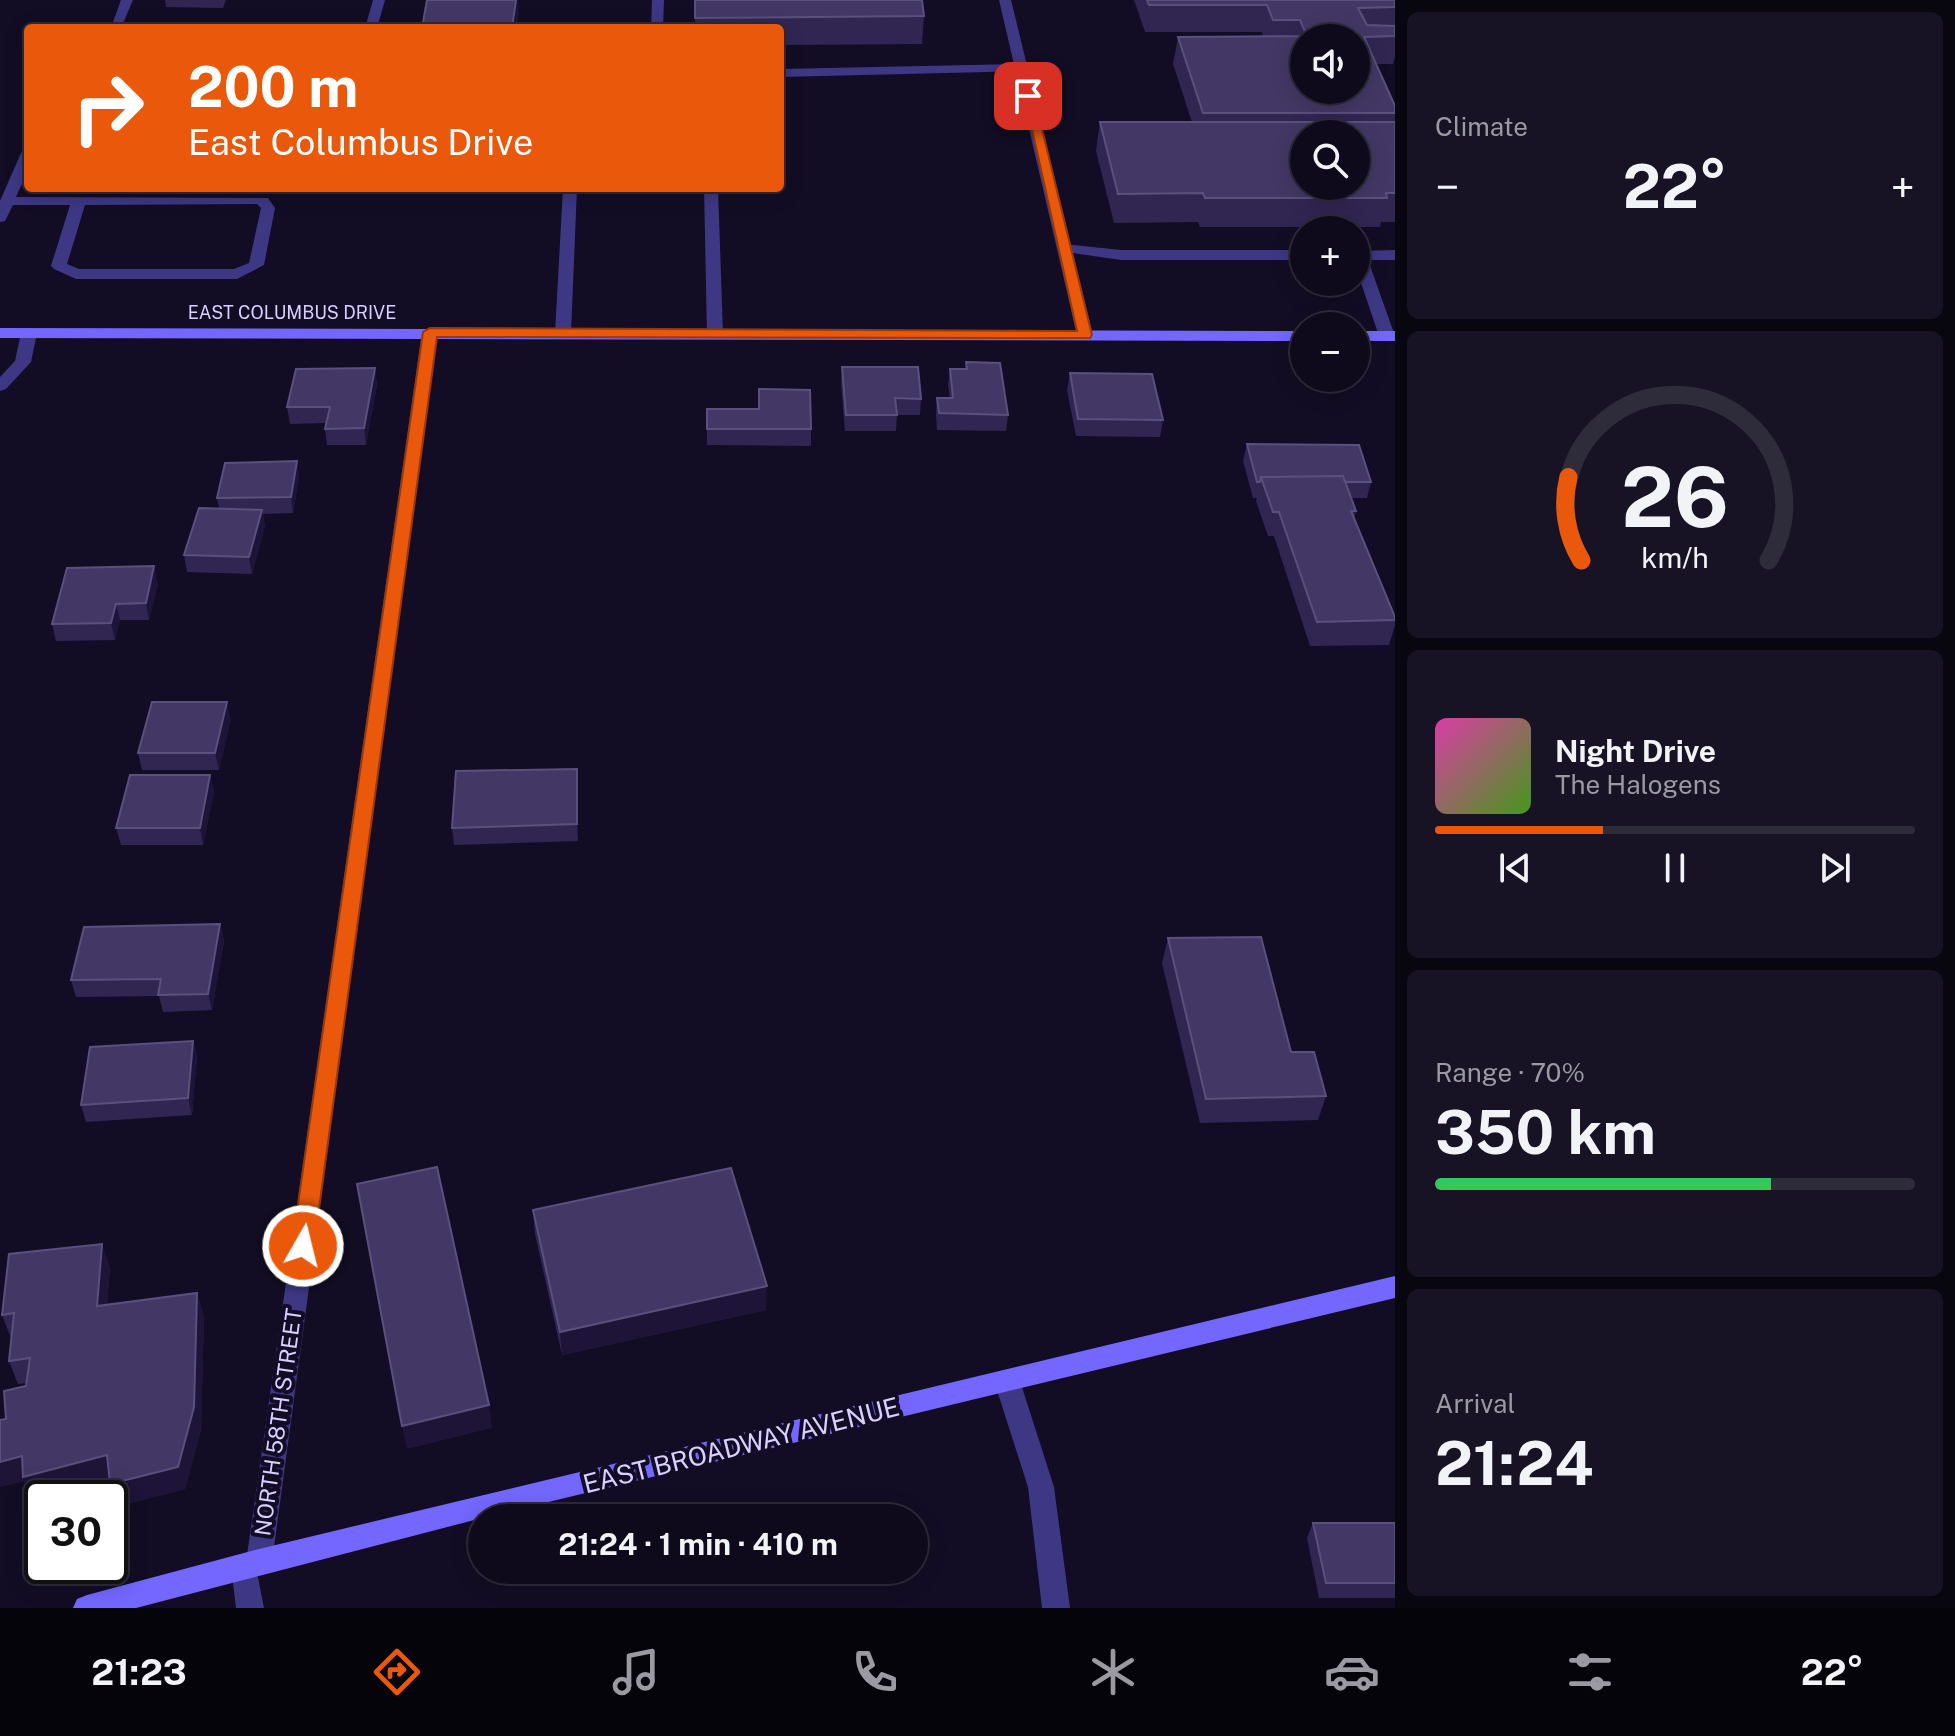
<!DOCTYPE html>
<html lang="en">
<head>
<meta charset="utf-8">
<style>
	:root { --surface:#0e0a1b; --page:#171324; --text:#f1f3f6; --muted:#9b9aa3; --line:#2e2b3a; --accent:#ea580c }
	body { margin:0; font-family:"Public Sans",sans-serif; background:var(--page); color:var(--text); height:100vh; display:flex; flex-direction:column; font-size:30px; white-space:nowrap }
	* { box-sizing:border-box; margin:0 }
	p { font-size:26px; color:var(--muted) }
	.icon { flex:none; width:44px; height:44px; fill:none; stroke:currentColor; stroke-width:2; stroke-linecap:round; stroke-linejoin:round }
	.map { position:relative; flex:1; overflow:hidden }
	.sheet { display:flex; flex-direction:column; gap:12px; padding:12px; background:#08060f; width:560px }
	.sheet>* { flex:none }
	.banner { position:absolute; left:24px; top:24px; width:760px; height:168px; border-radius:8px; box-shadow:0 4px 20px #0003,0 0 0 2px var(--line); background:#ea580c; color:#fff; overflow:hidden }
	.tools { position:absolute; left:1290px; top:24px; display:grid; gap:16px }
	.tools a { display:grid; place-items:center; width:80px; height:80px; border-radius:50%; background:var(--surface); box-shadow:0 4px 20px #0003,0 0 0 2px var(--line); font-size:40px }
	.speed { position:absolute; left:24px; top:1480px; display:flex; gap:16px; font-size:40px; font-weight:700; text-align:center }
	.speed>* { display:grid; place-content:center; width:104px; height:104px; border-radius:50%; background:var(--surface); box-shadow:0 4px 20px #0003,0 0 0 2px var(--line); line-height:1 }
	.speed .limit { border:4px solid #111; border-radius:12px; background:#fff; color:#111 }
	.pin { position:absolute; display:grid; place-items:center; width:68px; height:68px; color:#fff; margin:-34px; border-radius:16px; box-shadow:0 4px 12px #0006 }
	.me { position:absolute; width:88px; margin:-44px; rotate:8deg; stroke-linejoin:round; filter:drop-shadow(0 0 6px #0008) }
	.turn { display:flex; align-items:center; gap:28px; height:168px; padding:0 32px; font-size:36px }
	.turn .icon { width:104px; height:104px; stroke-width:2.5 }
	.turn b { display:block; font-size:56px; line-height:68px }
	.big { font-size:60px; font-weight:700; line-height:1.1 }
	.sheet .card { flex:1; display:flex; flex-direction:column; justify-content:center; gap:12px; min-width:0; padding:0 28px; border-radius:12px; background:var(--page) }
	.sheet .dial { align-items:center; gap:0 }
	.dial svg { height:208px; overflow:visible; fill:none; stroke:var(--line); stroke-width:7; stroke-linecap:round; text-anchor:middle }
	.dial text { fill:var(--text); stroke:none }
	.song { display:flex; align-items:center; gap:24px }
	.cover { width:96px; height:96px; border-radius:12px; background:linear-gradient(135deg,hsl(320 70% 55%),hsl(100 70% 35%)) }
	.played { height:8px; border-radius:4px; background:linear-gradient(90deg,var(--accent) 35%,var(--line) 35%) }
	.keys { display:flex; justify-content:space-around; direction:ltr }
	.heat { display:flex; justify-content:space-between; align-items:center; font-size:44px; direction:ltr }
	.charge { height:12px; border-radius:6px; background:linear-gradient(90deg,#34c759 70%,var(--line) 0) }
	.trip { position:absolute; left:468px; top:1504px; width:460px; height:80px; border-radius:40px; background:var(--surface); box-shadow:0 4px 20px #0003,0 0 0 2px var(--line); font-weight:700; line-height:80px; text-align:center }
	.tab-bar { display:flex; height:128px; justify-content:space-around; align-items:center; background:#06040b; color:var(--muted) }
	.tab-bar .icon { width:56px; height:56px }
	.tab-bar .on { color:var(--accent) }
	.tab-bar b { font-size:36px; color:var(--text) }
	main { display:flex; flex:1; min-height:0 }
	.map>svg:first-child { display:block }
</style>
</head>
<body>
<main>
<div class="map">
<svg width="1395" height="1608" viewBox="0 0 1395 1608">
	<rect width="100%" height="100%" fill="#120d24"/>
	<g fill="none" stroke-linecap="round" stroke-linejoin="round">
		<path fill="#3e3784" fill-rule="evenodd" d="M121,0h12l-12,28h-15l7,-6z
			M373,0h12l-8,28h-12z
			M652,0h12l-1,28h-12z
			M1021,64l5,1v6l-246,6v-8z
			M28,149v21l-12,27 252,1 7,10 -11,57 -27,14h-161l-22,-10 -3,-3 19,-61h-57l-8,16 -5,1v-21l21,-48zM85,205l172,-1 4,4 -12,55 -15,6h-155l-12,-5z
			M563,188h14l-6,145 -8,5 -8,-5z
			M704,188h14l5,145 -8,5 -8,-5z
			M1064,244l57,6h183v10h-183l-62,-9 -2,-3z
			M1395,250v10h-27l27,76 -8,5 -8,-5 -23,-68v-17z
			M29,328l8,5 -6,29 -25,27 -6,2v-14l15,-16 6,-28z
			M1007,1370l9,3 4,8 34,106 16,121h-28l-14,-121 -34,-106 4,-8z
			M244,1553l10,4 10,51h-28l-5,-42 3,-9z"/>
		<path fill="#3e3784" fill-rule="evenodd" d="M999,0h12l82,335 -2,3 -6,2 -8,-5z
			M430,327l8,5 -166,1230 -3,9 -10,4 -10,-4 -3,-9 176,-1230z"/>
		<path fill="#7467ff" fill-rule="evenodd" d="M0,328l1304,3v10l-1304,-3z
			M1356,331h39v10h-39z
			M1395,1276v22l-913,220 -346,90h-63l4,-9 10,-4 172,-46z"/>
	</g>
	<path fill="#312652" d="M165,0h61l-3,8 -57,-1z
		M695,0l229,16 -2,28 -142,1v-17h-85z
		M1134,0h261v56l-2,8h-17l19,42v116h-14l-1,5h-180l-2,-5 -84,1 -18,-72 4,-29h92l-19,-58 5,-27 85,-1 -1,-4h-117z
		M966,362l42,53 -2,16 -69,-1 -1,-16 1,-16h13l-2,-13 2,-16h15z
		M842,367l79,32 -1,16h-23l-1,16h-51l-4,-47z
		M375,368l2,17 -11,60h-39l-2,-16 1,-6 -36,1 -3,-17z
		M1070,373l93,47 -3,17 -84,-1 -9,-46z
		M707,409h51l53,20v17l-104,-1z
		M1247,444l124,38 -4,16h-16l5,13 -2,8 41,98v8l-6,20 -79,1 -36,-110h-6l-12,-35 1,-3h-4l-10,-37z
		M297,461l2,17 -6,35 -30,1 2,12 -13,48 -65,-2 -3,-17 35,-47 -2,-10z
		M158,583l-9,37h-29l-5,20 -59,1 -4,-17z
		M231,719l-12,51h-77l-4,-17z
		M577,769l1,72 -124,4 -2,-17z
		M210,775l4,17 -11,53h-82l-5,-17z
		M220,924l4,17 -12,69 -49,2 -4,-16 -83,1 -5,-17z
		M1168,938l123,114 35,44 -8,24 -118,3 -38,-160z
		M193,1041l4,16 -5,58 -106,7 -5,-17z
		M533,1210l233,100 -204,45 -27,-121z
		M110,1267l-3,37 90,-11 7,24 -3,113 -16,59 -66,17 -10,-27 -76,20 -9,-18 -24,6v-67l6,-1 20,-33 1,-3 -9,1 -9,-23 2,-23 -9,-23z
		M1313,1523h82v75h-76l-12,-60z"/>
	<path fill="#1d1438" d="M516,0h2l1,14 -2,14h-5z
		M375,368l2,17 -11,60 -2,-17z
		M297,461l2,17 -6,35 -2,-16z
		M262,510l3,16 -13,48 -3,-17z
		M154,566l4,17 -9,37 -3,-17z
		M116,604l4,16 -5,20 -4,-17z
		M227,702l4,17 -12,51 -4,-17z
		M577,769l1,17v55l-1,-17z
		M210,775l4,17 -11,53 -3,-17z
		M220,924l4,17 -12,69 -4,-16z
		M193,1041l4,16 -5,58 -4,-17z
		M102,1244l8,23 -5,62 -8,-23z
		M767,1286l-1,24 -204,45 -2,-23z
		M197,1293l7,24 -3,113 -16,59 -66,17 -9,-22z
		M489,1405l3,23 -85,21 -5,-23z
		M107,1455l8,23 -82,21 -9,-18 -24,6v-25l22,-6z"/>
	<path fill="#433865" stroke="#5a507d" stroke-width="2" fill-rule="evenodd" d="M427,0h89l-4,28h-90z
		M695,0h227l2,16 -229,2z
		M1147,0h248v7l-37,1 9,17 28,1v10l-31,1 31,69v7h-192l-25,-76 129,-1 -7,-16h-27l-6,-15h-118zM1304,38h52v52h-52z
		M149,24h35l-1,4h-36z
		M213,24h33l-1,4h-33z
		M1100,122h295v71h-9l1,5h-182l-2,-5 -85,1zM1304,134h52v52h-52z
		M966,362l34,1 8,52 -69,-2 -2,-15h16l-3,-29h17z
		M842,367h76l3,32 -26,-1 2,17h-51z
		M375,368l-11,60 -39,1 5,-22h-43l9,-38z
		M1070,373l82,1 11,46 -85,-1z
		M759,389l51,1 1,39h-104v-20h52z
		M1247,444l112,1 12,37h-26l-2,-6 -82,1 -1,5h-3z
		M297,461l-6,36 -74,1 8,-35z
		M1343,476l13,35h-5l44,106v3l-78,2 -38,-110h-6l-12,-35z
		M199,508l63,2 -13,47 -65,-2z
		M154,566l-8,37 -30,1 -5,19 -59,1 15,-56z
		M152,702h75l-12,51h-77z
		M577,769v55l-125,4 4,-57z
		M130,775h80l-10,53h-84z
		M220,924l-12,70 -50,1 3,-16 -90,1 13,-53z
		M1261,937l30,115h23l12,44 -120,3 -38,-161z
		M193,1041l-5,57 -107,7 9,-58z
		M437,1167l52,238 -87,21 -45,-242z
		M731,1168l36,118 -207,46 -27,-122z
		M102,1244l-5,62 100,-13 -3,114 -16,60 -68,17 -3,-29 -84,22 -1,-21 -22,6v-42l6,-1 -2,-28 22,-5 4,-28 -21,3 5,-48 -12,2 7,-61z
		M1313,1523h82v60h-69z"/>
	<path fill="#ea580c" stroke="#983908" stroke-width="2" d="M1024,93l10,3 58,239 -2,3 -653,-1 -123,909 -3,7 -8,3 -8,-3 -3,-7 131,-914 7,-4 647,3z"/>
	<g text-anchor="middle" dominant-baseline="central" stroke-width="8" stroke-linejoin="round" paint-order="stroke">
		<g font-size="18" fill="#d8d0ff" stroke="#120d24">
			<text x="292" y="312">EAST COLUMBUS DRIVE</text>
		</g>
		<g font-size="22" fill="#d8d0ff" stroke="#120d24">
			<text transform="translate(278 1422) rotate(-82)">NORTH 58TH STREET</text>
		</g>
		<g font-size="26" fill="#d8d0ff" stroke="#120d24">
			<text transform="translate(741 1445) rotate(-14)">EAST BROADWAY AVENUE</text>
		</g>
	</g>
</svg>
<div class="tools">
<a><svg class="icon" aria-label="sound" viewBox="0 0 24 24"><path d="M4 9h4l5-4v14l-5-4H4zM17 9q2 3 0 6"/></svg></a>
<a><svg class="icon" aria-label="search" viewBox="0 0 24 24"><circle cx="10" cy="10" r="6"/><path d="M15 15l6 6"/></svg></a>
<a>+</a>
<a>−</a>
</div>
<div class="speed"><div class="limit">30</div></div>
<div class="pin" style="left:1028px;top:96px;background:#d93025"><svg class="icon" aria-label="arrive" viewBox="0 0 24 24"><path d="M6 21V4h12l-3 4 3 4H6"/></svg></div>
<svg class="me" style="left:303px;top:1246px" viewBox="-20 -20 40 40"><circle r="17" fill="#ea580c" stroke="#fff" stroke-width="3"/><path d="M0-11L8 9 0 5-8 9z" fill="#fff"/></svg>
<div class="trip">21:24 · 1 min · 410 m</div>
<div class="banner">
<div class="turn"><svg class="icon" aria-label="right" viewBox="0 0 24 24"><path d="M7 20v-9h11M14 6l5 5-5 5"/></svg><div><b>200 m</b>East Columbus Drive</div></div>
</div>
</div>
<section class="sheet">
<div class="card"><p>Climate</p>
<div class="heat"><a>−</a><b class="big">22°</b><a>+</a></div>
</div>
<div class="card dial"><svg viewBox="0 0 100 80">
<path d="M14 69A42 42 0 1 1 86 69"/>
<path d="M14 69A42 42 0 0 1 9 37" stroke="#ea580c"/>
<text x="50" y="56" font-size="32" font-weight="700">26</text>
<text x="50" y="72" font-size="11">km/h</text>
</svg></div>
<div class="card">
<div class="song"><i class="cover"></i><div><b>Night Drive</b><p>The Halogens</p></div></div>
<div class="played"></div>
<div class="keys"><svg class="icon" aria-label="previous" viewBox="0 0 24 24"><path d="M18 5L8 12l10 7zM5 5v14"/></svg><svg class="icon" aria-label="pause" viewBox="0 0 24 24"><path d="M8 5v14M16 5v14"/></svg><svg class="icon" aria-label="next" viewBox="0 0 24 24"><path d="M6 5l10 7-10 7zM19 5v14"/></svg></div>
</div>
<div class="card"><p>Range · 70%</p><b class="big">350 km</b><div class="charge"></div></div>
<div class="card"><p>Arrival</p><b class="big">21:24</b></div>
</section>
</main>
<nav class="tab-bar">
<b>21:23</b>
<svg class="icon on" aria-label="directions" viewBox="0 0 24 24"><path d="M12 3l9 9-9 9-9-9zM9 14v-3h6M13 9l2 2-2 2"/></svg>
<svg class="icon" aria-label="music" viewBox="0 0 24 24"><path d="M9 18V5l10-2v13"/><circle cx="6" cy="18" r="3"/><circle cx="16" cy="16" r="3"/></svg>
<svg class="icon" aria-label="phone" viewBox="0 0 24 24"><path d="M5 4h4l2 5-3 2q2 4 5 5l2-3 5 2v4C11 20 4 13 5 4z"/></svg>
<svg class="icon" aria-label="climate" viewBox="0 0 24 24"><path d="M12 3v18M4 7l16 10M4 17L20 7"/></svg>
<svg class="icon" aria-label="car" viewBox="0 0 24 24"><path d="M5 17H2v-5l4-1 3-4h7l3 4 3 1v5h-3M9 17h6M6 11h13"/><circle cx="7" cy="17" r="2"/><circle cx="17" cy="17" r="2"/></svg>
<svg class="icon" aria-label="filters" viewBox="0 0 24 24"><path d="M4 7h16M4 17h16"/><circle cx="9" cy="7" r="2"/><circle cx="15" cy="17" r="2"/></svg>
<b>22°</b>
</nav>
</body>
</html>
